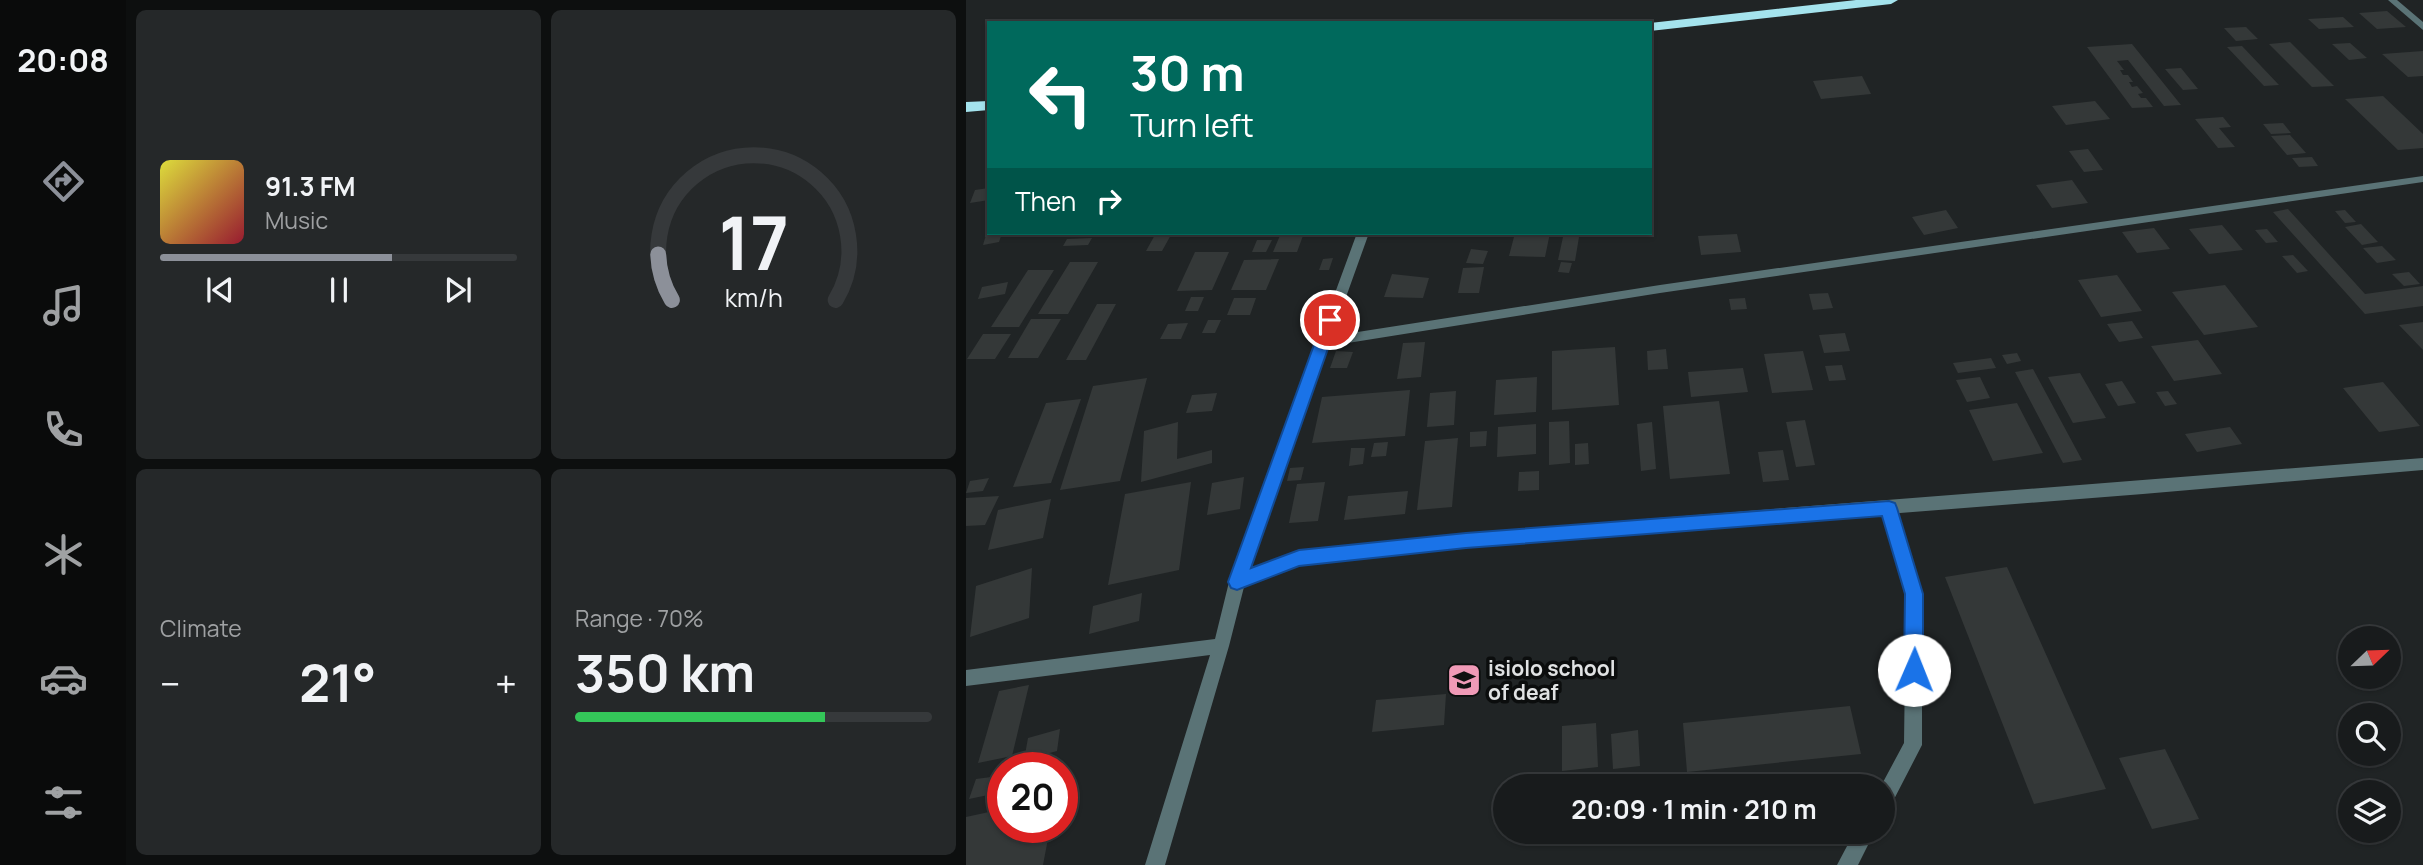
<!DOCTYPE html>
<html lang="en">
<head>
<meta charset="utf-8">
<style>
	:root { --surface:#181b1c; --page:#252829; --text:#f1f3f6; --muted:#9fa1a3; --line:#36393b; --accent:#8c9099 }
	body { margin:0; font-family:Manrope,sans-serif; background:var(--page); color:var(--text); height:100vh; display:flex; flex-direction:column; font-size:26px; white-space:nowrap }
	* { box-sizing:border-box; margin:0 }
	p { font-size:23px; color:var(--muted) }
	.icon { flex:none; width:38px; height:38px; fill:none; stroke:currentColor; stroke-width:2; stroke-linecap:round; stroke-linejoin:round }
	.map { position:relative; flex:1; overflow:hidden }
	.drawer { display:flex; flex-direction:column; gap:10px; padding:10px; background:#0d0f0f; width:840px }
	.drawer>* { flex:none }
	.guide { position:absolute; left:21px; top:21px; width:665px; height:214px; border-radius:0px; box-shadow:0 2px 5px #0004,0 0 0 2px var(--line); background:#00695c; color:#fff; overflow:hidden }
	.needle { width:46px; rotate:67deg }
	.buttons { position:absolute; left:1372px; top:626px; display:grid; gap:14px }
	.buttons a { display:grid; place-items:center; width:63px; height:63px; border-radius:50%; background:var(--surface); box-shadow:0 2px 5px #0004,0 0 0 2px var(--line); font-size:35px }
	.speed { position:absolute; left:21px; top:752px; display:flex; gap:14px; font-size:35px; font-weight:700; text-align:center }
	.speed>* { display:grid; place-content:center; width:91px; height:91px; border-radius:50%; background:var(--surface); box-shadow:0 2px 5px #0004,0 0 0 2px var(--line); line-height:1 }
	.speed .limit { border:10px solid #d22; background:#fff; color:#111 }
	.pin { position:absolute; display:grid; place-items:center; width:60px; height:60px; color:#fff; margin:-30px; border:4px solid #fff; border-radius:50%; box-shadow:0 2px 7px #0007 }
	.me { position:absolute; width:77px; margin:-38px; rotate:1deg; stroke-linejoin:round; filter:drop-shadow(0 0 5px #0008) }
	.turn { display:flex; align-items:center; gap:24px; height:147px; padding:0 28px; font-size:32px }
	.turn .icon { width:91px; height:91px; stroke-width:2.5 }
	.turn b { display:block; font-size:49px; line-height:60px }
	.then { display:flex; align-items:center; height:66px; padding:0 28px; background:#0003; gap:14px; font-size:26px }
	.big { font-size:52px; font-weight:700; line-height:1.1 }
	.drawer .card { flex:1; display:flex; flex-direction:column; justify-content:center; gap:10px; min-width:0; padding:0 24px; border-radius:10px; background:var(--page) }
	.drawer .dial { align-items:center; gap:0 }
	.dial svg { height:182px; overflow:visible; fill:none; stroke:var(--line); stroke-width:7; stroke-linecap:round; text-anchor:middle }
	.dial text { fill:var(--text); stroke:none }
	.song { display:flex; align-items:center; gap:21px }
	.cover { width:84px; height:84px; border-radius:10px; background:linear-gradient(135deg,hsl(60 70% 55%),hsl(350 70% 35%)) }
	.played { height:7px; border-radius:4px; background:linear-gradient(90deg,var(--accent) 65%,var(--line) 65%) }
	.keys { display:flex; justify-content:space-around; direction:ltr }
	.heat { display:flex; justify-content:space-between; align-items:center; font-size:38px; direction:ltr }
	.charge { height:10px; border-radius:5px; background:linear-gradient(90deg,#34c759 70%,var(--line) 0) }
	.drawer .tiles { flex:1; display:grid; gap:10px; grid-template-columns:repeat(2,1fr) }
	.trip { position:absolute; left:527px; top:774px; width:402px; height:70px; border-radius:35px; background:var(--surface); box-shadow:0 2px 5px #0004,0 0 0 2px var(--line); font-weight:700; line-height:70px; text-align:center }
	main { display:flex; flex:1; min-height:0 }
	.tabs { display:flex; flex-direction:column; width:126px; justify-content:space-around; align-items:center; background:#0a0b0b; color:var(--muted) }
	.tabs .icon { width:49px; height:49px }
	.tabs .selected { color:var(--accent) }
	.tabs b { font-size:32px; color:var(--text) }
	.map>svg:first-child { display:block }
</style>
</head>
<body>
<main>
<nav class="tabs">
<b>20:08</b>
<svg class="icon selected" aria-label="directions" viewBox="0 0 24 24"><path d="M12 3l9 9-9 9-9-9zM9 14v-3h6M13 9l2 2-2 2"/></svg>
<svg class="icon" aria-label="music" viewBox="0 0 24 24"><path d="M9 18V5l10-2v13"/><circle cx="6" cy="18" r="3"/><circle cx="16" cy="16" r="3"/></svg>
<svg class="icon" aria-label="phone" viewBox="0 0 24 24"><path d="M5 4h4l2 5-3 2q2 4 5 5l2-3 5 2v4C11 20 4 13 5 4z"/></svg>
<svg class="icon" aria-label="climate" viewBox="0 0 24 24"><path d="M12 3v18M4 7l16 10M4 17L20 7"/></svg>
<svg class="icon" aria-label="car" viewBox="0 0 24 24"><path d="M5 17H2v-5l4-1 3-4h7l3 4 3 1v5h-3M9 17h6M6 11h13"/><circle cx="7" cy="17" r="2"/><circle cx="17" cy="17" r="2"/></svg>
<svg class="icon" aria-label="filters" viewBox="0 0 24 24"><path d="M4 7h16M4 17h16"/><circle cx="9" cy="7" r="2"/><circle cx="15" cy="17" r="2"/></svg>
</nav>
<section class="drawer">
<div class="tiles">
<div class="card">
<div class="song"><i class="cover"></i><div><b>91.3 FM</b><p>Music</p></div></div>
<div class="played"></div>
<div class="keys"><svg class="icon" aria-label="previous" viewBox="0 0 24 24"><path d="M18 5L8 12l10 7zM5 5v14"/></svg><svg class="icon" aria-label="pause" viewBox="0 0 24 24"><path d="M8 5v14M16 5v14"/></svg><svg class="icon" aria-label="next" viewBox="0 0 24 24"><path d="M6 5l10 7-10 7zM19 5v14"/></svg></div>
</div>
<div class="card dial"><svg viewBox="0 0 100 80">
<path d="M14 69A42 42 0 1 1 86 69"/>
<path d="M14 69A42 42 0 0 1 8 49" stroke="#8c9099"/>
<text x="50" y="56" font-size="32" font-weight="700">17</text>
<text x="50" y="72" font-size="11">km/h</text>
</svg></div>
<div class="card"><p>Climate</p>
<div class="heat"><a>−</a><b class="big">21°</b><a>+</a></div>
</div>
<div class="card"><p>Range · 70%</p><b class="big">350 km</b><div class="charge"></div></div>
</div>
</section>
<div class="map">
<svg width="1457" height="865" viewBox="0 0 1457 865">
	<rect width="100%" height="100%" fill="#202425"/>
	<path fill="#343838" d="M1421,11l19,16 -29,2 -18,-16z
		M1377,17l11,10 -35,2 -11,-10z
		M1280,27l12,12 -22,2 -12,-13z
		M1324,42l44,44 -22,1 -43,-43z
		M1384,43l17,15 -18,2 -17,-16z
		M1166,44l49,61 -17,1 -36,-46 -11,1 7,9h-4l3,5h5l5,7h-4l3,5 5,-1 6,7 -5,1 3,4h5l7,9 -21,1 -45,-61z
		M1276,46l37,39 -15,1 -37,-39z
		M1457,51v25l-15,1 -26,-23z
		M1215,68l17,21 -15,1 -18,-21z
		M896,76l9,18 -50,5 -8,-18z
		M1417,96l40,38v14l-25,2 -53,-51z
		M1129,101l15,18 -44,6 -14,-19z
		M1257,117l8,10 -12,1 16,19 -17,1 -23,-29z
		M1317,123l8,10 -20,1 -8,-10z
		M1324,135l16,18 -19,2 -16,-19z
		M1122,149l15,21 -19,2 -15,-21z
		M1346,157l6,9 -19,1 -7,-9z
		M1106,180l16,23 -36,5 -16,-23z
		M23,188v12l-19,3 5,-13z
		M1322,209l77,85 58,-8v20l-58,8 -92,-102z
		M980,210l12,18 -34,7 -12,-18z
		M1379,210l11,12 -11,1 -10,-12z
		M1395,224l17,18 -16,3 -17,-18z
		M1256,225l21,25 -34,4 -20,-25z
		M1188,228l16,21 -33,4 -15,-21z
		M1301,229l11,13 -12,1 -11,-13z
		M36,233l-3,9 -16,3 3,-10z
		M190,233h16l-10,18h-16z
		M315,233h23l-7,19h-24z
		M549,233h35l-5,24 -36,-1z
		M771,234l4,18 -40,3 -3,-19z
		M597,237h16l-4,24 -17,-1z
		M126,238l-4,7 -25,1 4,-7z
		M291,240h15l-6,12h-14z
		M1416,246l14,14 -19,3 -14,-15z
		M505,249l17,2 -5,13 -17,-1z
		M229,252h34l-17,38 -35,1z
		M1327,255l15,16 -11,2 -15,-17z
		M367,258l-4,12h-10l4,-11z
		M313,259l-13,31h-35l13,-30z
		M104,262h28l-30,52h-30z
		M595,262l11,1 -3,10 -11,-1z
		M518,267l-5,26h-21l5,-25z
		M62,270h26l-35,57h-28z
		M1443,272l11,12 -16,2 -12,-12z
		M426,274l37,4 -6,20 -39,-1z
		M1151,275l25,36 -41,6 -23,-37z
		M42,282l-3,12 -27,5 4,-12z
		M1259,285l33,42 -54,8 -32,-43z
		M862,293l5,15 -20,2 -4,-16z
		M225,297h13l-6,14h-13z
		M268,298h22l-6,17h-23z
		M779,298l2,11 -16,1 -2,-11z
		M131,304h19l-30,56h-20z
		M65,319h30l-23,39h-30z
		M242,320h13l-6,13h-13z
		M1166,321l11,17 -24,4 -12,-18z
		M1457,322v28l-24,-25z
		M222,323l-7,16h-21l8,-15z
		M879,333l5,18 -26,2 -5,-18z
		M17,334h28l-16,25h-28z
		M1232,340l24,34 -48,7 -23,-35z
		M459,342l-4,35 -24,2 6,-36z
		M649,347l4,58 -67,5v-59z
		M700,349l2,20 -20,1 -1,-19z
		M370,351l17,1 -6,16h-17z
		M837,351l10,39 -41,3 -8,-39z
		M1051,353l4,8 -14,3 -5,-9z
		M1025,358l5,10 -38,5 -5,-10z
		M876,365l4,15 -17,1 -4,-15z
		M777,368l5,24 -57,5 -3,-25z
		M1067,369l49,91 -19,3 -48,-91z
		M1114,373l26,45 -33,5 -25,-46z
		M571,377l-1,35 -42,3 2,-35z
		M1014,377l10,21 -23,4 -11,-22z
		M181,378l-27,103 -60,9 33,-104z
		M1156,381l14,22 -18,3 -13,-22z
		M1417,382l37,44 -41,6 -36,-44z
		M444,390l-5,46 -93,7 10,-46z
		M490,391l-2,34 -27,2 3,-34z
		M1202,391l9,13 -12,2 -9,-14z
		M251,393l-5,18 -26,2 6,-18z
		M115,399l-30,84 -38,4 33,-84z
		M753,401l11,73 -60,5 -7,-73z
		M1051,403l26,50 -50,8 -24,-51z
		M839,420l10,45 -19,2 -10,-45z
		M603,421l1,42 -21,2v-43z
		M212,422l-1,37 35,-9v13l-71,19 3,-51z
		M686,422l4,47 -15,2 -4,-47z
		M570,424v30l-39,3 1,-30z
		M1264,427l12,17 -45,8 -12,-18z
		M521,431l-1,15 -16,1v-15z
		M492,438l-6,69 -35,3 8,-69z
		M422,442l-2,14 -15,1 3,-14z
		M622,443l1,21 -14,1v-21z
		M385,448h14l-2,16 -14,2z
		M817,450l6,30 -26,2 -5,-30z
		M338,467l-3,13 -14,1 3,-13z
		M573,471v19l-21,1 1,-19z
		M278,477l-4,32 -33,6 5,-32z
		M23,478l-6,13 -17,2 4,-12z
		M225,482l-12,88 -71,15 17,-91z
		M359,482l-7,39 -29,2 8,-39z
		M442,491l-3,23 -61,6 4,-24z
		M33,496l-14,29 -19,1v-28z
		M85,499l-8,39 -55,12 10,-40z
		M1041,567l99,222 -72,15 -89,-227z
		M66,568l-3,50 -59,19 6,-51z
		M176,593l-3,28 -50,13 4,-28z
		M63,685l-17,71 -34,7 21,-72z
		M480,694l-2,31 -72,7 4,-32z
		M884,706l11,48 -174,18 -4,-49z
		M630,723l2,44 -36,4v-45z
		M94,729l-3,22 -33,9 4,-22z
		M672,730l2,36 -27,3 -2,-35z
		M1199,749l34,70 -47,10 -33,-71z
		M33,776l-6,18 -24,5 7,-20z
		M37,809v19h47l-7,37h-77v-48z"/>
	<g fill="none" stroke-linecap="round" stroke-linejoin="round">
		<path fill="#5a7376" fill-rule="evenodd" d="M923,501l5,2 2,5 26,86v151l-32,62 -7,2v-23h-2l23,-43 2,-149 -24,-86 2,-5z
			M889,831h20l-17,34h-21z"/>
		<path fill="#5a7376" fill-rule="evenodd" d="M1422,0h9l26,22v8z
			M1457,176v6l-763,111 -331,53 -80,224 50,-19 167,-18 957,-75v12l-280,24 -677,53 -167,18 -55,22 -15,59 -64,219h-20l65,-210 -244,31v-16l249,-31 14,-57 128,-349h12l-37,103 328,-51z"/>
		<path fill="#a4e3ed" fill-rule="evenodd" d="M890,0h42l-7,4 -241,27v-8z
			M23,101v9l-23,2v-10z"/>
	</g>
	<path fill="#1a73e8" stroke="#114b97" stroke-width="2" d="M364,315l8,5 -87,248 48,-18 167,-17 423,-32 6,2 2,5 26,86v76l-3,7 -6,2 -7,-2 -3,-7 1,-76 -23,-78 -416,32 -167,18 -62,24 -6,-2 -3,-6 95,-262z"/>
	<defs>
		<g id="school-square" transform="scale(1.75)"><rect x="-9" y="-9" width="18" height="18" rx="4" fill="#f09ab7" stroke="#0b0d0d"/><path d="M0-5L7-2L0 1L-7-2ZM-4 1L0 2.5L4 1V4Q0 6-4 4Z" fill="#111"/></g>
	</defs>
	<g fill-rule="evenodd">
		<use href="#school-square" x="498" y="680"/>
	</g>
	<g text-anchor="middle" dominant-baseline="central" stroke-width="7" stroke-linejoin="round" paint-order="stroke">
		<g font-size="21" font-weight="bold" fill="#e0e2e3" stroke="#0b0d0d" text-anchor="start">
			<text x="522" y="668">isiolo school<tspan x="522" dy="24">of deaf</tspan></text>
		</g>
	</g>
</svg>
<div class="buttons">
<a><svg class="needle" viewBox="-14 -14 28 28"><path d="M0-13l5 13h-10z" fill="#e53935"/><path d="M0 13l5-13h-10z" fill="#9fa1a3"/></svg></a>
<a><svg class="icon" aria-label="search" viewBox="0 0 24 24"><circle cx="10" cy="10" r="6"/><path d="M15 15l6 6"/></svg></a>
<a><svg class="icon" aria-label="layers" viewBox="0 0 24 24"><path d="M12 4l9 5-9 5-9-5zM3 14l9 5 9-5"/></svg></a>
</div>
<div class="speed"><div class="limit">20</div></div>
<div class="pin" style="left:364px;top:320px;background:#d93025"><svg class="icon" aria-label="arrive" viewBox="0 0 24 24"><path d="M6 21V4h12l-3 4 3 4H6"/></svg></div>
<svg class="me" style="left:948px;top:670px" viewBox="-20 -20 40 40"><circle r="19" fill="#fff"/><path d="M0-13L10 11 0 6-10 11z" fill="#1a73e8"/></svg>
<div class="trip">20:09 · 1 min · 210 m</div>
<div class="guide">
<div class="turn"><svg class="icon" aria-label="left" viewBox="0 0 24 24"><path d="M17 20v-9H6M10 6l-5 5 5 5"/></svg><div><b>30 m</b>Turn left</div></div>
<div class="then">Then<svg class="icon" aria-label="right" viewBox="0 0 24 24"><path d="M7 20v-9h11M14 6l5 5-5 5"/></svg></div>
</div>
</div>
</main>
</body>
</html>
